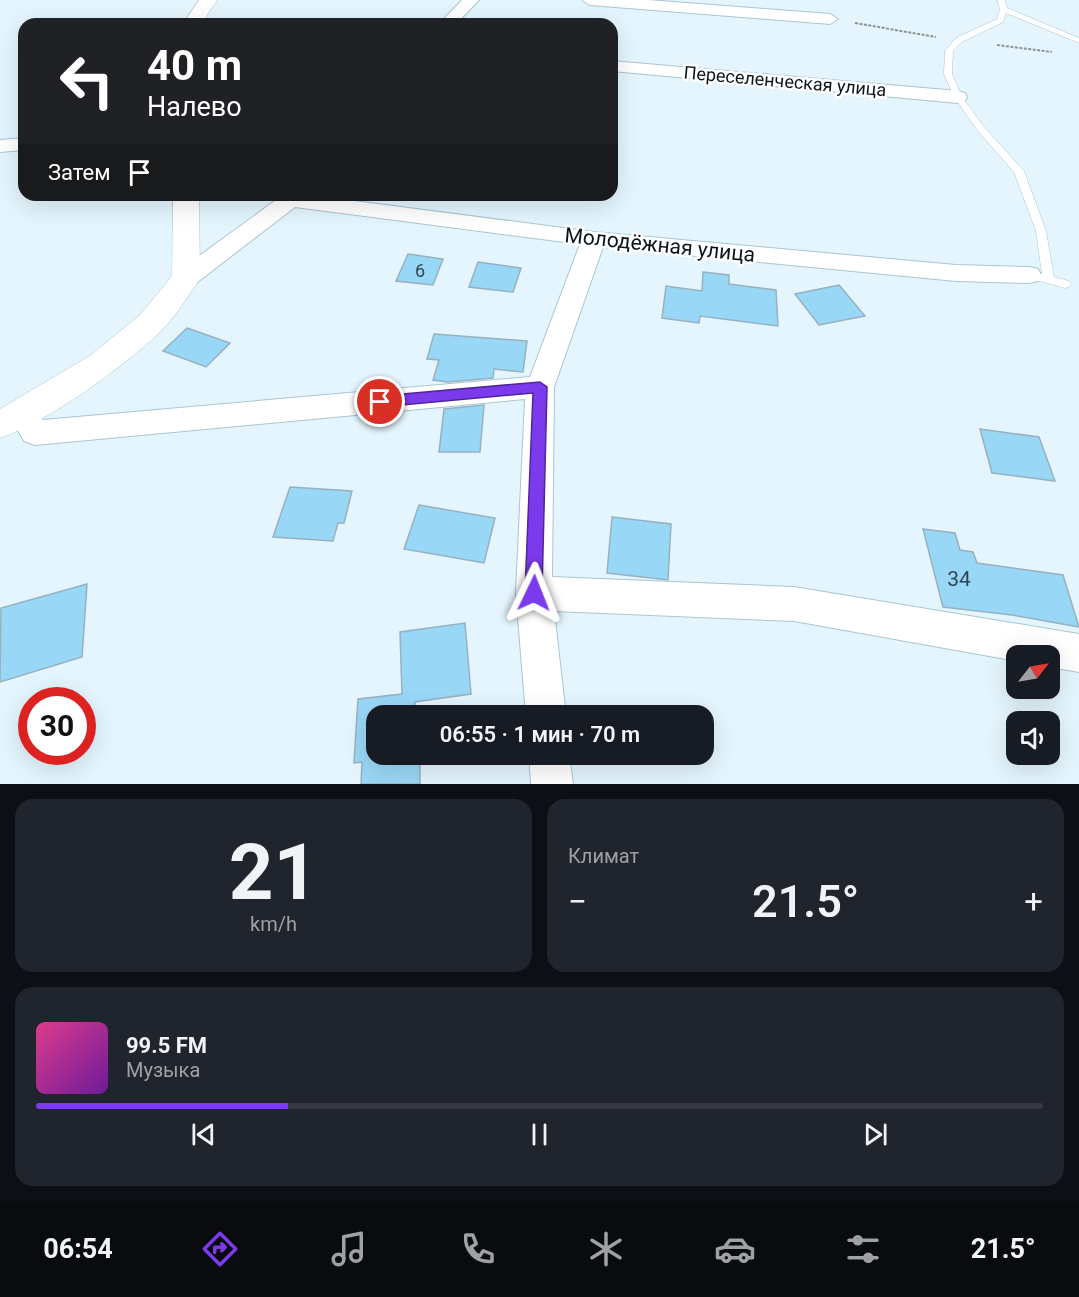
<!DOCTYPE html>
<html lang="ru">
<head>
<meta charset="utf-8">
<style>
	:root { --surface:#171b24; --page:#20242c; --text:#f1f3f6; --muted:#9ea1a6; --line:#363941; --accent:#7c3aed }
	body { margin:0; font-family:Roboto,sans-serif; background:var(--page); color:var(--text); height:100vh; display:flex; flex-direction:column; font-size:22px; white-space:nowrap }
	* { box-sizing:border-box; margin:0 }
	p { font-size:20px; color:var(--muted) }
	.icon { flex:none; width:33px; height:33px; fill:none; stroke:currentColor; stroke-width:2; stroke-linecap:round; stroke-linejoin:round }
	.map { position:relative; height:784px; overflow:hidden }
	.details { display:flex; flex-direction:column; gap:15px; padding:15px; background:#0d0f14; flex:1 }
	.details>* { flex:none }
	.guide { position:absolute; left:18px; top:18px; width:600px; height:183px; border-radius:18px; box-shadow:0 6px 24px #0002; background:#202124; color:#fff; overflow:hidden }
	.needle { width:39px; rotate:59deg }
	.tools { position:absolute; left:1006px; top:645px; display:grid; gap:12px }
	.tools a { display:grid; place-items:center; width:54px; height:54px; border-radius:12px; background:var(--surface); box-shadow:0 6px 24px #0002; font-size:30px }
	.speed { position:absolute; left:18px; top:687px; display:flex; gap:12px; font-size:30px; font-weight:700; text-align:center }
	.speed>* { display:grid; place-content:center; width:78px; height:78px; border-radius:50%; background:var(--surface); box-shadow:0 6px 24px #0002; line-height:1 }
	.speed .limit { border:9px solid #d22; background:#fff; color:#111 }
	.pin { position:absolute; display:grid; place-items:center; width:51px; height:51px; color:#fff; margin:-26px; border:3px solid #fff; border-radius:50%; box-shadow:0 2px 6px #0007 }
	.me { position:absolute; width:66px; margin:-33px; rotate:2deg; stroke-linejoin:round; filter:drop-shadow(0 0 4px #0008) }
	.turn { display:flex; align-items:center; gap:21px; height:126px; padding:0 30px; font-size:27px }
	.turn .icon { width:78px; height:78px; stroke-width:2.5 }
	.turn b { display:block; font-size:42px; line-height:51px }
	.then { display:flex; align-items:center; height:57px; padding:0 30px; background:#0003; gap:12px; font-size:22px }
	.big { font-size:45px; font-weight:600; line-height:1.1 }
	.details .tile { flex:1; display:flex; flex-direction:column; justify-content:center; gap:9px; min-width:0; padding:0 21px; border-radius:18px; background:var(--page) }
	.details .dial { align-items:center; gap:0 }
	.dial b { font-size:78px; line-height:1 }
	.song { display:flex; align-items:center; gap:18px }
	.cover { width:72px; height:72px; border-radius:9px; background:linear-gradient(135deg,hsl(330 70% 55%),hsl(280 70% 35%)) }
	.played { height:6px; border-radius:3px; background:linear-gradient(90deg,var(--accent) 25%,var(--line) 25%) }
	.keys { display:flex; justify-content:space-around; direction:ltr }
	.heat { display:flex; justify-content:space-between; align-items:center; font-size:33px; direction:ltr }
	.details .tiles { flex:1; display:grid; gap:15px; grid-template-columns:1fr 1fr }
	.tile:last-child { grid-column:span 2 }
	.trip { position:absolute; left:366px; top:705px; width:348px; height:60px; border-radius:18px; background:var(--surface); box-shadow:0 6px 24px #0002; font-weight:600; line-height:60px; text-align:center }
	.dock { display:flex; height:96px; justify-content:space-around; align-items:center; background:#090b0e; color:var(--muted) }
	.dock .icon { width:42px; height:42px }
	.dock .active { color:var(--accent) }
	.dock b { font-size:27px; color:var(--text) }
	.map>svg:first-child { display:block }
</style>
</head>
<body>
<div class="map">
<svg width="1079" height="784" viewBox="0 0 1079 784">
	<rect width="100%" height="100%" fill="#e4f5fe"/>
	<path fill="#99d7f6" stroke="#96b1bf" stroke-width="1.5" d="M408,254l35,5 -10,26 -37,-4z
		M478,262l43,6 -8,24 -44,-5z
		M703,272l26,3v9l47,6 2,36 -78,-10 -1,7 -37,-5 4,-32 36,5z
		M839,285l26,31 -46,9 -24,-31z
		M187,328l43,15 -24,24 -43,-16z
		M434,334l93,7 -4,31 -29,-3 -1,9 -45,4 -15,-2 6,-20 -12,-1z
		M484,405l-4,47h-41l5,-43z
		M980,429l59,8 16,44 -63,-8z
		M290,487l62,4 -8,32h-6l-5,18 -60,-4z
		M419,505l76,13 -11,45 -80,-14z
		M612,517l59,7 -3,56 -61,-7z
		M923,529l32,4 5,17 13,2 4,11 86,12 16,52 -67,-12 -69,-8z
		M87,584l-5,73 -82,25 1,-74z
		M465,623l6,71 -56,8v14h-39v38h44v30h-59l1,-22 -8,1 4,-64 44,-5 -2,-62z"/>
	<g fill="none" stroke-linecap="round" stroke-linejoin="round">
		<g stroke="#aac5d4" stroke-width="1">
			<path id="lane" d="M997,0h8l2,8 72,30v5l-73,-30 -3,9 -41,20 -9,9 -1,23 10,23 22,30 40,44 22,60 8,46 15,4 2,3 -2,3 -4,1 -29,-8 -2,-3 2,-3h6l-6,-43 -22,-59 -36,-41 -24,-34 -10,-23 1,-23 11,-13 41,-19 3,-10z"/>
		</g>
		<g stroke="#aac5d4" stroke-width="2">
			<path id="street" d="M462,0h17l-23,24h-17z
				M582,0h66l182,14 8,5 -8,5 -240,-19z
				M612,61l346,30 7,2 2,4 -2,4 -7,2 -346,-32z
				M24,138v12l-24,2v-12z
				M283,195h25l286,37 362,33 73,2 9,2 3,6 -3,6 -9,2 -73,-2 -353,-34 -49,140 -2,190 242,10 285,47v38l-29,-5v-11h-33v5l-223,-40 -240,-10 12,105h-40l-10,-123 9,-194 -490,46 -11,-4 -16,-28 5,-8 10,-3 10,3 10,15 487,-43 50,-133 -285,-37 -100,77 -9,2 -9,-2 -3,-6 3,-6z
				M529,754h40l4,30h-42z"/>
		</g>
		<g stroke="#aac5d4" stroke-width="1">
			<path id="secondary" d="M199,0h18l-16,24h-18z
				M173,195h26l1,83 -4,7c-11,15 -22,34 -36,47 -38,36 -111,89 -160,106v-29l91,-54 49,-40 32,-39z"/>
		</g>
		<path stroke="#87959d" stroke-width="2" stroke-dasharray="3 1.5" stroke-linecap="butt" d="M855,23l81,14
			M997,45l55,7"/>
		<use href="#lane" fill="#fff" fill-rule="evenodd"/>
		<use href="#street" fill="#fff" fill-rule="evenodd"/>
		<use href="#secondary" fill="#fff" fill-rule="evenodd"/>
	</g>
	<path fill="#7c3aed" stroke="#51269a" stroke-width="1.5" d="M540,382l7,5 -5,206 -2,5 -6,3 -6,-3 -3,-5 8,-200 -153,14 -7,-5 7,-6z"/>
	<g text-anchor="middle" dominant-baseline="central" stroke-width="5" stroke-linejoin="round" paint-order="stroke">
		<g font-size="18" fill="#0b151a" stroke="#fff">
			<text transform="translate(785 81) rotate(5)">Переселенческая улица</text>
		</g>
		<g font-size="18" fill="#2e4651">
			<text x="420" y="270">6</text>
		</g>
		<g font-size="21" fill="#0b151a" stroke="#fff">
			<text transform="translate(660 245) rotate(6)">Молодёжная улица</text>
		</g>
		<g font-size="21" fill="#2e4651">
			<text x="959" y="579">34</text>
		</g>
	</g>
</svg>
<div class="tools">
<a><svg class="needle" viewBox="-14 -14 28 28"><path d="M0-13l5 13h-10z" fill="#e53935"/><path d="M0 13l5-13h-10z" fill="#9ea1a6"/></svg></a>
<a><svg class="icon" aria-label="sound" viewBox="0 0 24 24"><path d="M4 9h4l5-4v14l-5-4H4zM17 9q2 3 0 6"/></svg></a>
</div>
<div class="speed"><div class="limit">30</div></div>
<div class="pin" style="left:380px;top:402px;background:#d93025"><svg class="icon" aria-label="arrive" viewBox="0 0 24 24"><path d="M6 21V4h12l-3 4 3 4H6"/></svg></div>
<svg class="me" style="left:534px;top:593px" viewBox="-20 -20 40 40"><path d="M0-17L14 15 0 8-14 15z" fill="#7c3aed" stroke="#fff" stroke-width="4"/></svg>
<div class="trip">06:55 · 1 мин · 70 m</div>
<div class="guide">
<div class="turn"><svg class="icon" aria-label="left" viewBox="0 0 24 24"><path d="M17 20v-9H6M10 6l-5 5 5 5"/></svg><div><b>40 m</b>Налево</div></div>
<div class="then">Затем<svg class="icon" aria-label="arrive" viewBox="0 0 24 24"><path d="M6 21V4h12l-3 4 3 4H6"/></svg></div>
</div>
</div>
<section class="details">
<div class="tiles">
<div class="tile dial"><b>21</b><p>km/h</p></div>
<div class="tile"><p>Климат</p>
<div class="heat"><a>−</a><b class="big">21.5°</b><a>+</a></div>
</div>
<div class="tile">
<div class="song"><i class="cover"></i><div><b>99.5 FM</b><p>Музыка</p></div></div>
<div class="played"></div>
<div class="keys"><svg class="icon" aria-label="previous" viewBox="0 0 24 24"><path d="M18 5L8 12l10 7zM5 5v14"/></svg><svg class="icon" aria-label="pause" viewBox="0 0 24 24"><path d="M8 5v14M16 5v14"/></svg><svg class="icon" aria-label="next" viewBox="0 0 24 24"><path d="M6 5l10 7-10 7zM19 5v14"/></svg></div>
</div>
</div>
</section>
<nav class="dock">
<b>06:54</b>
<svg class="icon active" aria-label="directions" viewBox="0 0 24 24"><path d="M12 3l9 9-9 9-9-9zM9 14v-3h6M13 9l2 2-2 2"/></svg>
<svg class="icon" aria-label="music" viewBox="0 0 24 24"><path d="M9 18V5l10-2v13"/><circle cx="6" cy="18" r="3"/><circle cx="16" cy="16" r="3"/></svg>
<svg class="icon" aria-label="phone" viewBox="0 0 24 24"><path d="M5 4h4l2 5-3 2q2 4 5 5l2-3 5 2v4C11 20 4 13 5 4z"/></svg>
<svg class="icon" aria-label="climate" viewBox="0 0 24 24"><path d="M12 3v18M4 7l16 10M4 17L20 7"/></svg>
<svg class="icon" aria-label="car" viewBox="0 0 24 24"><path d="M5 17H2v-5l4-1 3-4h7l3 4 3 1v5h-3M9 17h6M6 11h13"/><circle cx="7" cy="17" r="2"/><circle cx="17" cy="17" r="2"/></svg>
<svg class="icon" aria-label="filters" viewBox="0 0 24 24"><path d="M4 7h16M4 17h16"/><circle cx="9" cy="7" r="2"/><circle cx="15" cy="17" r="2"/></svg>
<b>21.5°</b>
</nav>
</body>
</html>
